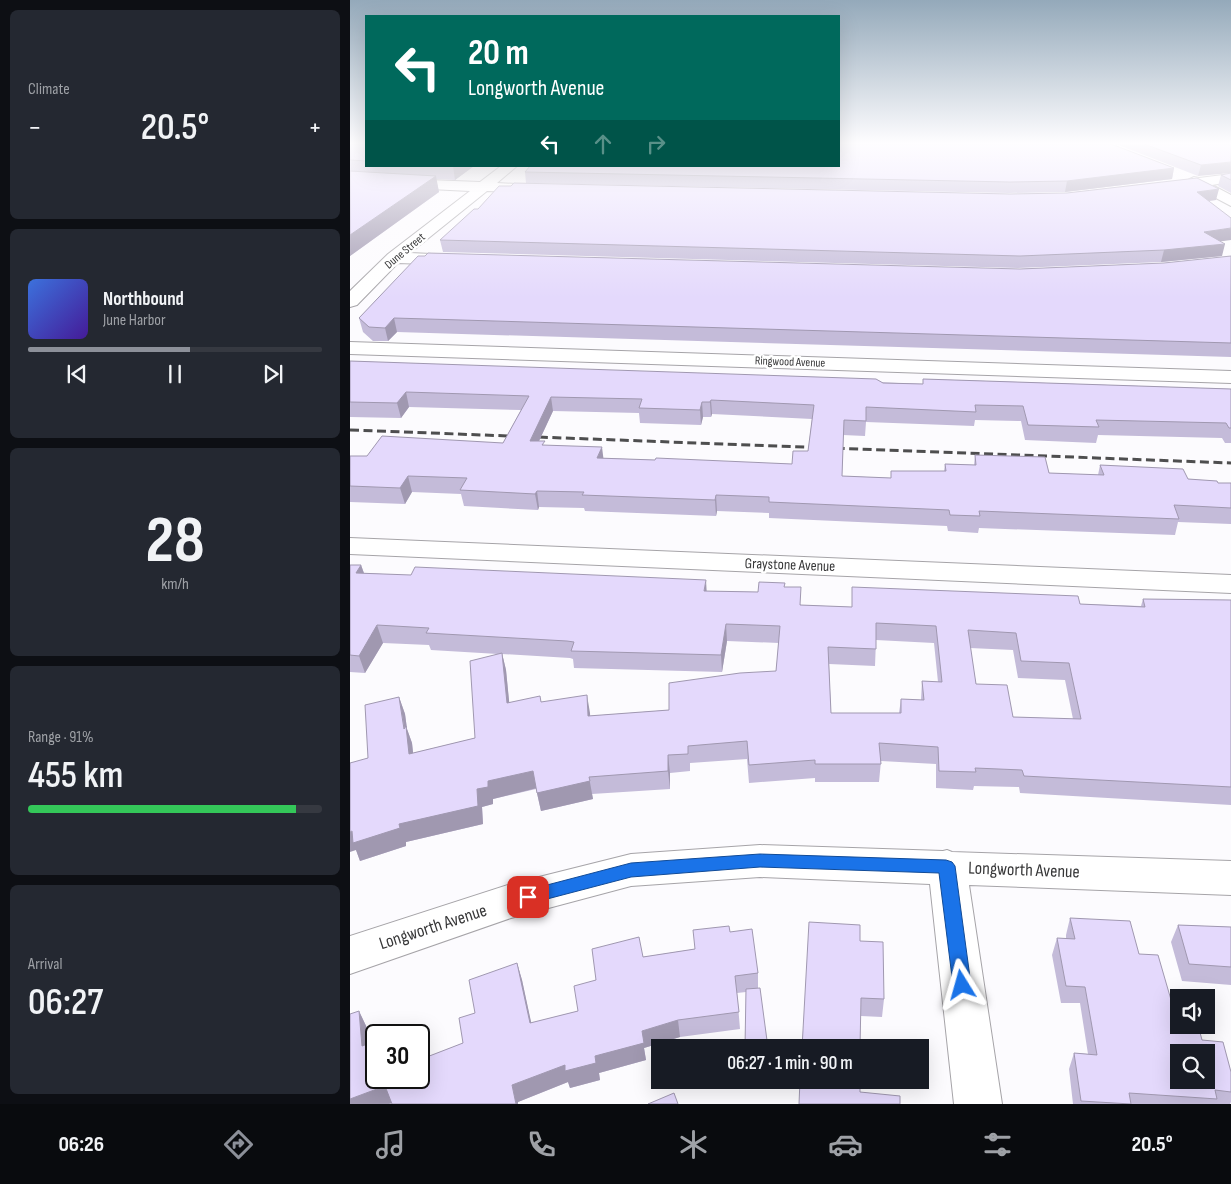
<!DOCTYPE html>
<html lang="en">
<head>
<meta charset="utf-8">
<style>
	:root { --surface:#171b24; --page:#242831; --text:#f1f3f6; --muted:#9ea1a6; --line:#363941; --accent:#8c9099 }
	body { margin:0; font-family:"Sofia Sans Condensed",sans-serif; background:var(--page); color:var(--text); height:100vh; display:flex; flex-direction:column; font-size:19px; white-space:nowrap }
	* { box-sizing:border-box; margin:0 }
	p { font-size:16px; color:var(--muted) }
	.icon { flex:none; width:28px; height:28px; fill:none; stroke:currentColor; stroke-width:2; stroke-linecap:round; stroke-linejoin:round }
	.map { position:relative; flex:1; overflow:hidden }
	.drawer { display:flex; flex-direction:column; gap:10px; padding:10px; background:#0d0f14; width:350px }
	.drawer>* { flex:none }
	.hud { position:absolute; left:15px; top:15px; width:475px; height:152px; border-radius:0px; box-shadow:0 5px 20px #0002; background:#00695c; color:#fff; overflow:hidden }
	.tools { position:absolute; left:820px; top:989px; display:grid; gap:10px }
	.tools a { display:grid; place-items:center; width:45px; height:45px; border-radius:0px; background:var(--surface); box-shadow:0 5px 20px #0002; font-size:25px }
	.speed { position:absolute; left:15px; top:1024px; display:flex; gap:10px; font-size:25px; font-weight:700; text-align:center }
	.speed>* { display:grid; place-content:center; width:65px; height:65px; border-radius:50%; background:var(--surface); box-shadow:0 5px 20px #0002; line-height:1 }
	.speed .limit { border:2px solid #111; border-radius:8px; background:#fff; color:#111 }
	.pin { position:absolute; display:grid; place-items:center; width:42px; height:42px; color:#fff; margin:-21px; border-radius:10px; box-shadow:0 2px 8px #0006 }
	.me { position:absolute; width:55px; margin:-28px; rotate:352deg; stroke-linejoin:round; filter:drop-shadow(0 0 4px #0008) }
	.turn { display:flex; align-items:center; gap:18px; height:105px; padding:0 20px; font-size:22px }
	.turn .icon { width:65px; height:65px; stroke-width:2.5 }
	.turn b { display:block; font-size:35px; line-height:42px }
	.lanes { display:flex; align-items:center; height:48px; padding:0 20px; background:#0003; justify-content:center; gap:25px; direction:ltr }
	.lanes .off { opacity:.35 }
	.big { font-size:38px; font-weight:600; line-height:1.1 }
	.drawer .tile { flex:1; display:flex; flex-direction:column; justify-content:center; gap:8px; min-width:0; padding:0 18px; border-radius:8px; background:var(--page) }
	.drawer .dial { align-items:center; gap:0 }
	.dial b { font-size:65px; line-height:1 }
	.song { display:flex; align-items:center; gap:15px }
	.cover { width:60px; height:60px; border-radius:8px; background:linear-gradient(135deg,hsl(220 70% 55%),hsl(260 70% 35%)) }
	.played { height:5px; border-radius:2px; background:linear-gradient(90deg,var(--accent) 55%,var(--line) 55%) }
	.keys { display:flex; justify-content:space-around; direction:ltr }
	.heat { display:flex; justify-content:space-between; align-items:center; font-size:28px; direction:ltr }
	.charge { height:8px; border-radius:4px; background:linear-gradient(90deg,#34c759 91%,var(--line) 0) }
	.trip { position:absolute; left:301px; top:1039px; width:278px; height:50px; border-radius:0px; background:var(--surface); box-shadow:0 5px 20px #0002; font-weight:600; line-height:50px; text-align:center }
	.menu { display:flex; height:80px; justify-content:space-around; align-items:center; background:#090b0e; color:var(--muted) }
	.menu .icon { width:35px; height:35px }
	.menu .active { color:var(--accent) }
	.menu b { font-size:22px; color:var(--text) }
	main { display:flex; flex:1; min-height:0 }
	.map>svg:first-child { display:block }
</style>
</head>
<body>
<main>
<section class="drawer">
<div class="tile"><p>Climate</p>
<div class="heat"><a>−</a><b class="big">20.5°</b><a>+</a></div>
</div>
<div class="tile">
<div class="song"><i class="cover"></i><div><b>Northbound</b><p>June Harbor</p></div></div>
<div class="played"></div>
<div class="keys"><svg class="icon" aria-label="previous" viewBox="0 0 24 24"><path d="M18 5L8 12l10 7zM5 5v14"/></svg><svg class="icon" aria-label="pause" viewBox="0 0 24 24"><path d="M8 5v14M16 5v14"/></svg><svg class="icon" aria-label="next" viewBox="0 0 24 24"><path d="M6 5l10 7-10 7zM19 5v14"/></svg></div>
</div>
<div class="tile dial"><b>28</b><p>km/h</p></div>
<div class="tile"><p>Range · 91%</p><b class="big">455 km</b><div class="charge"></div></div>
<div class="tile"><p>Arrival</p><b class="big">06:27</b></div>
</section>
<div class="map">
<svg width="881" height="1104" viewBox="0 0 881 1104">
	<rect width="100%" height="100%" fill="#fcfbfe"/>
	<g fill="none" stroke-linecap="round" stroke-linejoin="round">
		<g stroke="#a6a4a8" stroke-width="2">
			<path id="street" d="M151,166h16l-20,17 36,2 5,1 2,3 -2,3 -5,1 -46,-2 -77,62 43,2 6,1 3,4 -3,4 -6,1 -55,-2 -41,42 -7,2v-16l38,-37 82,-63 -120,-6v-8l130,5z
				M881,174v8l-19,3 19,10v11l-36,-19 -27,4 -5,-1 -2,-3 2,-3 25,-4 6,-3 5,1z
				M0,342l881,29v12l-881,-29z
				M0,538l881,37v18l-881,-39z
				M410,845l183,6 4,-1 5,2 279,9v34l-262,-10 33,219h-48l-24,-220 -170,-7 -129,9 -120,32 -161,56v-38l161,-52 120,-30z"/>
		</g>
		<use href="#street" fill="#fff" fill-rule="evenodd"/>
		<path stroke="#4e4e4f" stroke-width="3" stroke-dasharray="9 4.5" stroke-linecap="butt" d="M0,430l881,33"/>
	</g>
	<path fill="#c4bbd9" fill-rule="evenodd" d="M0,144h16v22h108l-19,14 -19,-1 3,13 -89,64z
		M766,144h115l-33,32z
		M824,168l-2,11 -107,13 -56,1 -483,-10 -1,-11z
		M881,173v20l-13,-7 3,-11z
		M866,200l-7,1 11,40 2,15 -61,6 -143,6 -575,-16 -3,-12z
		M881,256v101l-834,-25 -9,9h-15l-10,-9 -4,-14 661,-49 144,-6z
		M0,361l573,23v-5l308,10v54h-6l-3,-5 -124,-3 -2,8 -71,-3 -4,-19 -46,-1 -1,6 -108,-4 -1,14 -22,-1 -1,41 49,2v-7h53l1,-7 29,1 1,-10 74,18 49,2 2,-10 88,14 30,4h13v41l-53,-2 -3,13 -196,-7 -1,5 -30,-2 -1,-5 -178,-8v-5l-52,-2 -1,5 -131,-5 -1,-3 -45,-1 -1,3 -74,-4 -3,-12 -49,-2 -7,12 -55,-2v-46h17l136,-13 18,-33 -112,-3 -8,11 -51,-1zM203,411l86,2 1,10 61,2 2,-8h8l1,-3 100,5 -4,32 -16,13 -137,-4 -52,-2 -58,-12 -6,-5z
		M0,565h11l3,8 342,18 52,1 27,-5 16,18 50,2 229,-3 61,2 2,-7 88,1v205l-211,-12 -1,-6 -45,-1 -1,4 -37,-2v-24l-55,-3 -2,21h-64v-4l-66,5 -2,-24 -57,4v8l-20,2v16l-78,5 1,5 -52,12 -5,-22 -43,10v5l-11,3 1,17 -77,18v4l-46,15 -4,-11 12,-92 31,-61 6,17 2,15 5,14 1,10 62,-15 23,-84 -67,-4 -2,-5 -46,-2 -18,30 -15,-1zM526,640l58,3 4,39 -16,-1 -1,19 -20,-1 -2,14h-68l-2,-49 46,2zM377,641l52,2 -3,28 -107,39 -79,6 -49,-14h-32l-3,-32 -4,-16 68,4 3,1 1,9 148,4zM620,648l43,2 5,28 47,2 8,39 -60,-2 -37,-33z
		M720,918l69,36 37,63 26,23 29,32v30l-1,2h-157l-4,-35 5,-16 14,1 -8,-51h-19l-9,-48 5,-17h9v-3z
		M828,925l53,2v58l-49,-4 -11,-39z
		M380,932l28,41v15l-12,4 -9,1 3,36 -60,8 -36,11 2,12 -47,13 1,7 -30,8 -2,-6 -50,20 -168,2 9,-93 8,17 2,16 7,34 87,-35 12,-30 42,-50 5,17 9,43 47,-12 18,-31 47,-23 52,-8z
		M510,941l24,58 -2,18 -21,-1z
		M395,1080h26v6h-26z"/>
	<path fill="#a098b0" d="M881,162v11l-33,3 3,-11z
		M103,166h21l-19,14z
		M824,168l-2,11 -107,13 2,-11z
		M86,176l3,16 -89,64v-21z
		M869,189l-3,11 -22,3 3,-11z
		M881,228v12l-30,4 3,-12z
		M875,244l-3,12 -61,6 3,-12z
		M44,318l3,14 -9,9 -3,-13z
		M56,392l3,15 -8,11 -4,-15z
		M201,397l2,14 -21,45 -2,-15z
		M361,400l1,14 -1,3 -1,-15z
		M352,402l1,15 -2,8 -1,-15z
		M252,447l2,16 -7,-5z
		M58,476l4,16 -7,12 -5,-16z
		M187,491l2,16 -1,3 -3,-16z
		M366,495l1,16 -1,5 -1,-16z
		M11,565l6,17 -11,-9z
		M356,580l1,17 -3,-6z
		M376,624l1,17 -5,31 -1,-17z
		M27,625l6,18 -18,30 -6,-17z
		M152,653l4,17 5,50 -4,-17z
		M237,695l3,18 1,21 -3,-18z
		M49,697l6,17 2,15 5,14 3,28 -6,-17z
		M318,755l2,18v16l-2,-18z
		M183,771l4,17 -44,11v5l-11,3 1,17 -77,18v4l-46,15 -4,-11 -6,2v-20l49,-8 78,-35 11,-8z
		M239,777l4,22 -52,12 -4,-18z
		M167,963l5,17 13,60 -5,-17z
		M9,1011l8,17 3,35 -8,-17z
		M328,1020l2,17 -36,11 2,12 -47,13 1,7 -30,8 -2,-6 -50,20v2h-2l-4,-19 53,-20 30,-9 47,-25z
		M35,1086l8,17 -4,1h-39v-5z"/>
	<path fill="#e4d9fc" stroke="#a098b0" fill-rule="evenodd" d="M0,144h16v17l-16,-1z
		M489,144h272l63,24 -107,13 -57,1 -485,-10 5,-6h309z
		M794,144h87v18l-30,3z
		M0,171l86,5 -86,59z
		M881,173v7l-10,-5z
		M847,178l22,11 -22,3 34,26v10l-27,4 21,12 -61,6 -144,6 -580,-16 34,-31h4l21,-23h12l3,-3 496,11 57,-1z
		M78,253l592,16 144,-6 67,-7v87l-837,-25 -9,10 -16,-1 -10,-9 59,-62h7z
		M0,361l526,18 7,4 40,1v-5l308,10v39h-2l-3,-5 -130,-3 3,7 -71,-2 -5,-19 -48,-1 1,7 -110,-5v14l-22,-1 -2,56 49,2v-7h55l-1,-7 31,1 -1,-10 70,2 4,16 55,2 -4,-10 83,4 5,10 29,2 1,2h13v25l-57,-3 5,14 -200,-8 1,5 -30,-1 -1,-5 -180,-8v-5l-53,-2 -1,5 -133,-5 2,-3 -47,-1 -2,3 -75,-4 7,-12 -59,-2 -8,12 -50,-2v-30h17l15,-20 121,7 26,-47 -123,-4 -9,11 -47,-1zM201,397l91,2 -3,9 61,2 2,-8h8l1,-2 103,5 -6,46h-15l-1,13 -136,-6 -1,2 -58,-2 5,-11 -60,-2 3,-4h-15z
		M0,565h11l-5,8 55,2 4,-8 291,13 -2,11 54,1 1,-10 26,1 -1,4h17l-1,18 52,2v-20l226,9 2,8 65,3 -2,-8 88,1v187l-207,-11 -2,-6 -47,-2 1,4 -37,-1 -1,-24 -59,-4 2,21h-66v-4l-66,5 -2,-24 -59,5v8l-20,1v16l-79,6 1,4 -53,12 -4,-22 -45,10v6l-11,2 1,17 -79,18 1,4 -47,15 -1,-12 -2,1v-69l18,-5 -3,-53 34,-8 5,32 2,-3 3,28 66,-16 -5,-77 32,-8 5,50 33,-7 1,6 46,-7 1,21 81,-6v-27l71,-10 36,-2 4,-45 -54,-2 -5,31 -150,-4 3,-9 -7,-1 -141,-8 3,-5 -52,-3 -18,31 -9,-1zM526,623l60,3 6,56 -20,-1 2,19 -23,-1v14h-70l-3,-66 48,2zM618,630l48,3 5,28 48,2 12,56 -68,-2 -6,-32 -31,-1z
		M720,918l60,3 9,33 19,1 18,62h3v8h19l4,15 21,2 8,30v20l-16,-2 2,9 -88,-6 2,11 -50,-3 -7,-48 23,2 -12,-68 -19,-1 -9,-48 18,1zM829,1052h27v28h-27z
		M459,922l51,3v16l23,1 1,57 -23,-1 -1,50h-58z
		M828,925l53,2v40l-42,-3z
		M379,926l1,6 22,-3 6,44 -23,3 4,36 -61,8 -36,11 2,12 -49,13 1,7 -31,8v-6l-53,20 4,19h-124l-7,-18 -35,13v-85l9,-3 3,35 14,-5v37h43v-18l44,-17 -4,-25 16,-5 -6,-33 48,-17 13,60 48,-12 -4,-25 22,-6 -4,-31 47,-12 4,20 52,-8 -2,-19z
		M410,988l8,60h-23l1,-59z
		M450,1080h60v12l40,4v8h-101z
		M324,1093l4,11h-30z"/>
	<linearGradient id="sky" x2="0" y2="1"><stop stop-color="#94a9ba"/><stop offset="0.48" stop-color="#fefdff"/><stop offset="1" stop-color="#fefdff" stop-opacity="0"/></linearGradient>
	<rect width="881" height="298" fill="url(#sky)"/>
	<path fill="#1a73e8" stroke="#114b97" d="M410,854l186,6 6,2 3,4 16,119 -2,6 -7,3 -6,-3 -3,-6 -14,-112 -179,-6 -129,10 -103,27 -5,-2 -3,-5 3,-5 5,-2 103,-27z"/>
	<g text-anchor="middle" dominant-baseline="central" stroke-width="5" stroke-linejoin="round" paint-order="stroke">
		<g font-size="12" fill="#373738" stroke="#fff">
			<text transform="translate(55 251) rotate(-40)">Dune Street</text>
			<text transform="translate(440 362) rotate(2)">Ringwood Avenue</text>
		</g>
		<g font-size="15" fill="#373738" stroke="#fff">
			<text transform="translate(440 565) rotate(2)">Graystone Avenue</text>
		</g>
		<g font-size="18" fill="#373738" stroke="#fff">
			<text transform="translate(674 870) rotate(2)">Longworth Avenue</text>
			<text transform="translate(83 927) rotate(-18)">Longworth Avenue</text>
		</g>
	</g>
</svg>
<div class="tools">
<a><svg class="icon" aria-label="sound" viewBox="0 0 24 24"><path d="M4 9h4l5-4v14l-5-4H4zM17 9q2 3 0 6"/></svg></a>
<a><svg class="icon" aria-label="search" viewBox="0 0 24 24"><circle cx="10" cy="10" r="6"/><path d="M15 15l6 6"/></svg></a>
</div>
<div class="speed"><div class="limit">30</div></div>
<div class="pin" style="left:178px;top:897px;background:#d93025"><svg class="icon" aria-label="arrive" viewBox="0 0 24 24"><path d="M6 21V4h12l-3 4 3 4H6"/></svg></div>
<svg class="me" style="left:612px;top:985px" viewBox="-20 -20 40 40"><path d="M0-17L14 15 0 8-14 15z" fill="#1a73e8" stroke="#fff" stroke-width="4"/></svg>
<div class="trip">06:27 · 1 min · 90 m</div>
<div class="hud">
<div class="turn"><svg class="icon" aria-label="left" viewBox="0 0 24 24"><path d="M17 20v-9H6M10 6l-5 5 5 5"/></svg><div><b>20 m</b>Longworth Avenue</div></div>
<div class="lanes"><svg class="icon" aria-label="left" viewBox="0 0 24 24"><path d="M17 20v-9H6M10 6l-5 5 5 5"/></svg><svg class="icon off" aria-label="ahead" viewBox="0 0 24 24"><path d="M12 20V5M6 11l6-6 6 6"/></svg><svg class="icon off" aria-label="right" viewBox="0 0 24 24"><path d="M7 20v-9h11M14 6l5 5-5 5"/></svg></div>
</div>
</div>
</main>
<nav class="menu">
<b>06:26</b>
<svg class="icon active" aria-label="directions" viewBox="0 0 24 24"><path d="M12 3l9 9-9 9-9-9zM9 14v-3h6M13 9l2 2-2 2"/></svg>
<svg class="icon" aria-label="music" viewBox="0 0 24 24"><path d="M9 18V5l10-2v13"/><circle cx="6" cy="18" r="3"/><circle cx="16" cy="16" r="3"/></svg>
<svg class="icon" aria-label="phone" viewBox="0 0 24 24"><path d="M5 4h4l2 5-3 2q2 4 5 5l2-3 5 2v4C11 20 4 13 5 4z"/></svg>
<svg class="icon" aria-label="climate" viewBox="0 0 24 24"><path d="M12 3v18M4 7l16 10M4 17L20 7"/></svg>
<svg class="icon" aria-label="car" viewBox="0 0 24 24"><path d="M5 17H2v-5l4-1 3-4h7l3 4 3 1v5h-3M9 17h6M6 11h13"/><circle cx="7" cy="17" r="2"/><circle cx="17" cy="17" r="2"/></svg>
<svg class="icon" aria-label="filters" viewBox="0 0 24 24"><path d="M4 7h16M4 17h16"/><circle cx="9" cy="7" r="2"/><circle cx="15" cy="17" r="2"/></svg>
<b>20.5°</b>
</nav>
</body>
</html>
